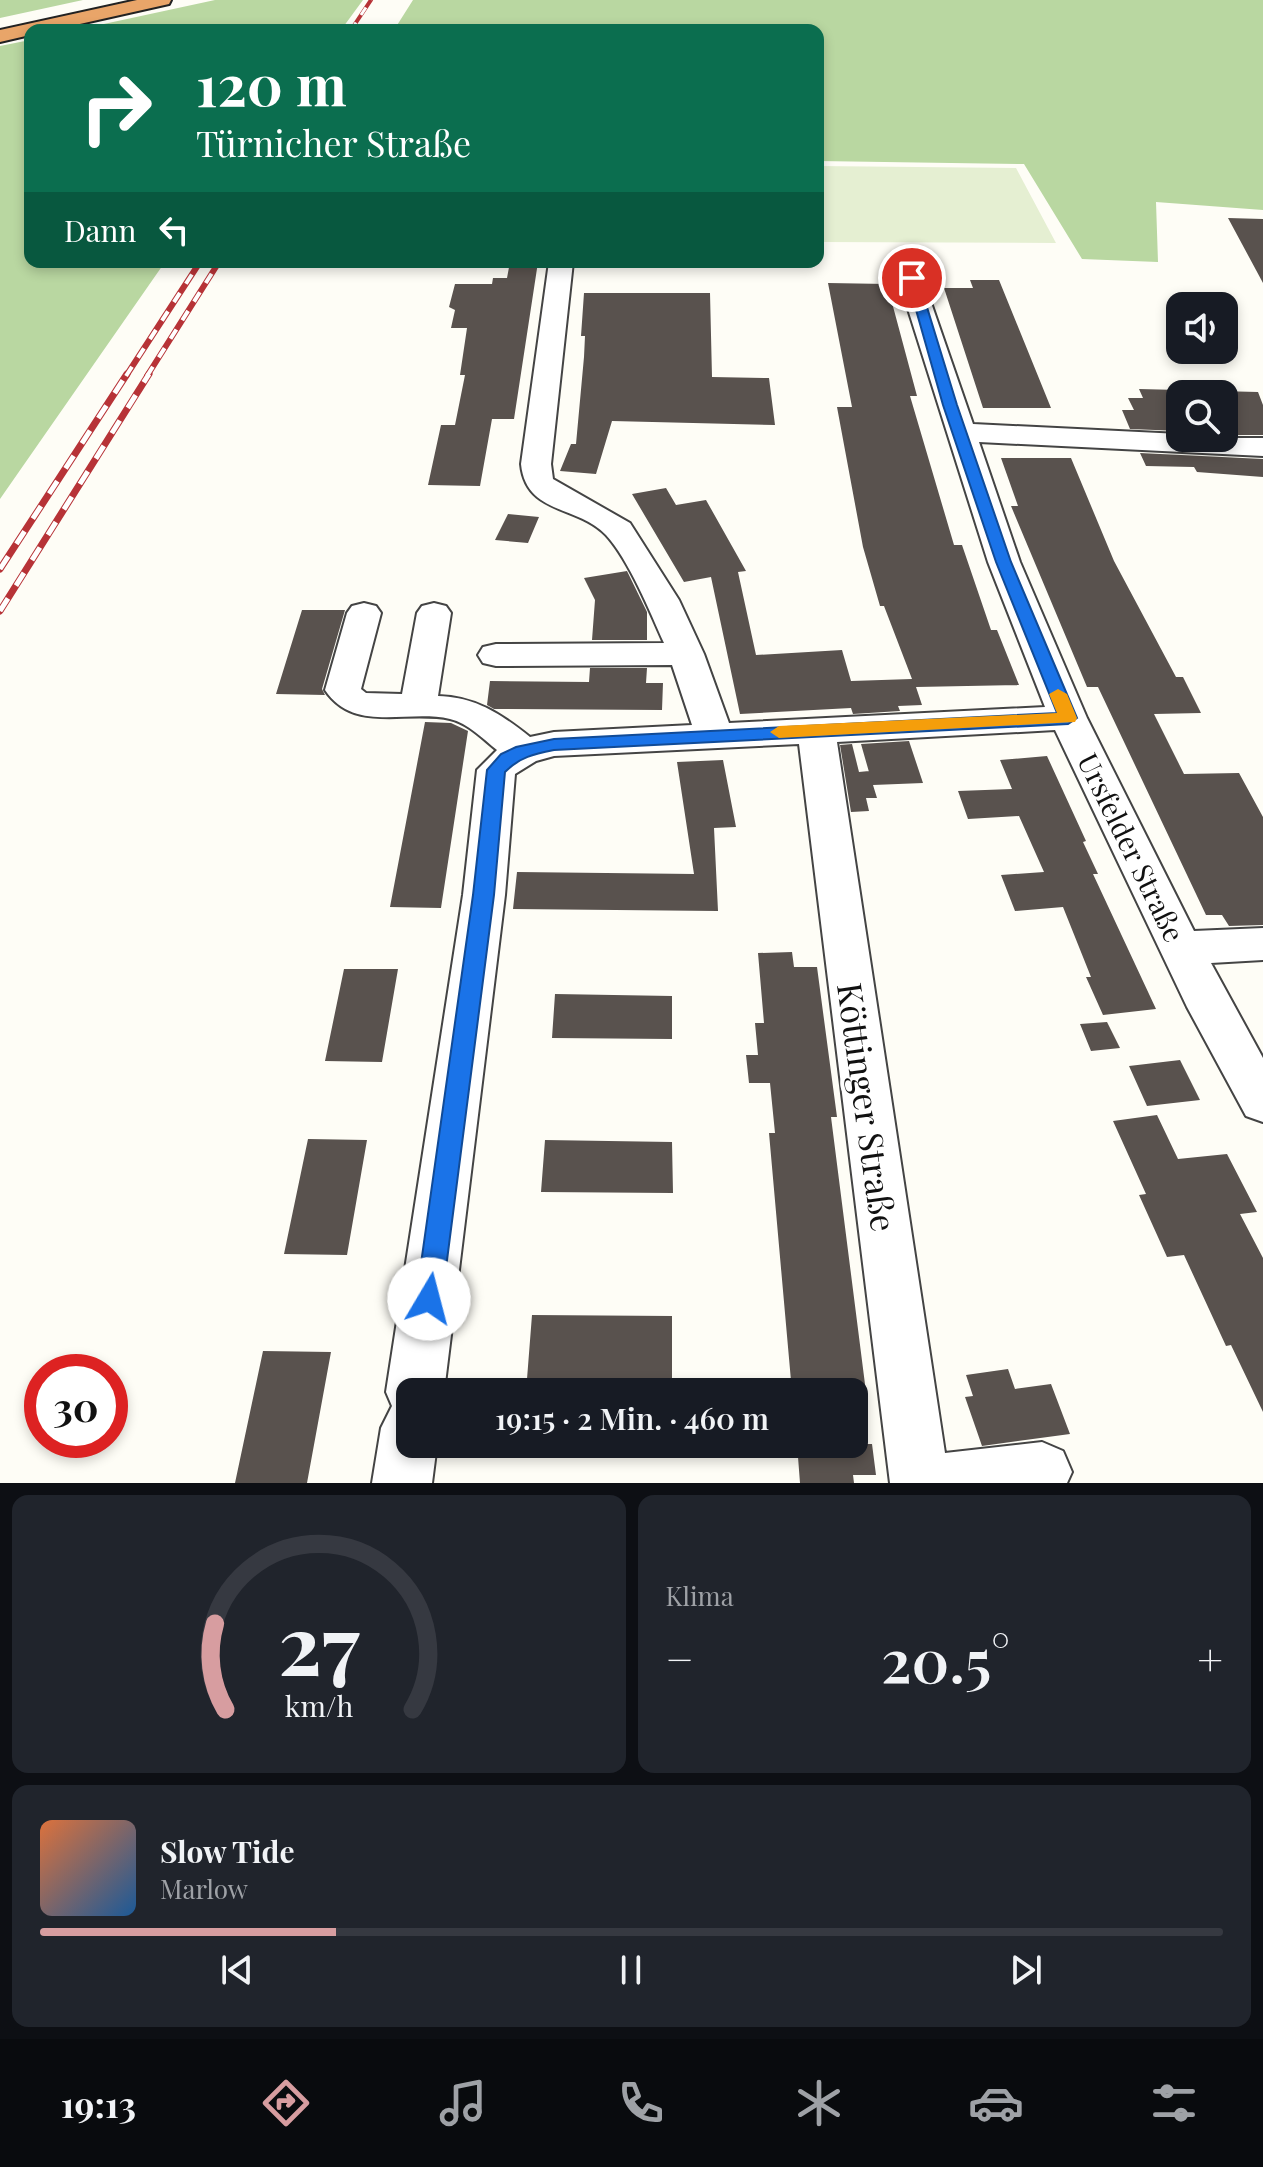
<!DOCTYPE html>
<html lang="de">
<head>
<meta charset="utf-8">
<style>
	:root { --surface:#171b24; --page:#20242c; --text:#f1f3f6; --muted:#9ea1a6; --line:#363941; --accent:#d79da0 }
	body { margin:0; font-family:"Playfair Display",serif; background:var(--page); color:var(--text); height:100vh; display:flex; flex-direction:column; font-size:30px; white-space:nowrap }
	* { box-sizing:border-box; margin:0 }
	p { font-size:26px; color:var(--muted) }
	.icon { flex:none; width:44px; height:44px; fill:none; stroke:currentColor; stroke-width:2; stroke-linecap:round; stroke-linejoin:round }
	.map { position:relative; height:1483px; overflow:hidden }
	.sheet { display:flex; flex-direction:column; gap:12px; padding:12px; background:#0d0f14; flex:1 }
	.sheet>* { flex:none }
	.top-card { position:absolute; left:24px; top:24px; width:800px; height:244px; border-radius:16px; box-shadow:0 4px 12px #0003; background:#0b6e4f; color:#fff; overflow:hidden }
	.fabs { position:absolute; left:1166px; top:292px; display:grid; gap:16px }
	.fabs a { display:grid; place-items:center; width:72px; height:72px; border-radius:16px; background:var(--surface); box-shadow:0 4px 12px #0003; font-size:40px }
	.speed { position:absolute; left:24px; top:1354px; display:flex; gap:16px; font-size:40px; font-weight:700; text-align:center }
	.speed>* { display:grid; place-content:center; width:104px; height:104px; border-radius:50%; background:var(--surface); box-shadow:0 4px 12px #0003; line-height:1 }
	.speed .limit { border:12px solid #d22; background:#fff; color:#111 }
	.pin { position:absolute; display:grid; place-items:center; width:68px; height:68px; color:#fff; margin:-34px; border:4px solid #fff; border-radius:50%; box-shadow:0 2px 8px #0007 }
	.me { position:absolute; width:88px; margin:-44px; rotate:8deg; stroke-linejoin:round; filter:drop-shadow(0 0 6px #0008) }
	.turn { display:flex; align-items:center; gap:28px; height:168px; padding:0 40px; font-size:36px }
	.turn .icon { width:104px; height:104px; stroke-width:2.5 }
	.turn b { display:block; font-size:56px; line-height:68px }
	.then { display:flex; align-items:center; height:76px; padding:0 40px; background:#0003; gap:16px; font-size:30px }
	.big { font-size:60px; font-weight:600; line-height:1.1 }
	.sheet .widget { flex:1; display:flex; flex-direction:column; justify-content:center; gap:12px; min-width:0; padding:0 28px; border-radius:16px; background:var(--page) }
	.sheet .dial { align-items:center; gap:0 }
	.dial svg { height:208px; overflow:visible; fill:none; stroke:var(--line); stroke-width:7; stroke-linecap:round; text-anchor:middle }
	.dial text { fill:var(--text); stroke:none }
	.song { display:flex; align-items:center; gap:24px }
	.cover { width:96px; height:96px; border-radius:12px; background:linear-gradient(135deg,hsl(20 70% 55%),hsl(210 70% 35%)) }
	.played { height:8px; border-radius:4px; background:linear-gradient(90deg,var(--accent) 25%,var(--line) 25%) }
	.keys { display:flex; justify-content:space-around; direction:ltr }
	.heat { display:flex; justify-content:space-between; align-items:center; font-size:44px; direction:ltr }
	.sheet .tiles { flex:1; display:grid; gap:12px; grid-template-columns:1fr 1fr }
	.widget:last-child { grid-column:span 2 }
	.trip { position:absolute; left:396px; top:1378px; width:472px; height:80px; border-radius:16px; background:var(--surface); box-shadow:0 4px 12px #0003; font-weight:600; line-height:80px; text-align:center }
	.tab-bar { display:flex; height:128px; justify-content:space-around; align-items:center; background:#090b0e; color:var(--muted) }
	.tab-bar .icon { width:56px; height:56px }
	.tab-bar .current { color:var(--accent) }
	.tab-bar b { font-size:36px; color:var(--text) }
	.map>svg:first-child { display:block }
</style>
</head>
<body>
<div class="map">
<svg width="1263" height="1483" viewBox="0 0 1263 1483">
	<rect width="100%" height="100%" fill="#fefdf6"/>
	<path fill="#b9d7a1" d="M0,0h83l-83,18z
		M215,0h148l-22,30h-265z
		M413,0h850v210l-107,-8 2,60 -76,-3 -58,-95 -206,-3v-131h-424z
		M30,40v222h135l-165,237v-453z"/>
	<path fill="#e5efd2" d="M818,166l198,2 40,75 -238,-1z"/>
	<path fill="#59524e" d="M1228,218l35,1v64z
		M510,262h28l-24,157h-22l-12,67 -52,-1 13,-60h14l10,-50h-5l7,-47h-16l4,-18 -6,-3 6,-23h37l1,-6h14z
		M970,280h29l52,128h-68l-39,-120h29z
		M828,283l59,1 30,112h-7l44,149h8l29,85h6l22,55 -103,2 6,18 -24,1 2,5 -47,3 -2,-6 -111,6 -29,-137 -27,5 -52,-88 34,-6 10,17 30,-5 40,71 -8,1 18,83 86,-5 9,31 61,-2 -28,-73h-4l-17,-59 -26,-140h15z
		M584,293h126l2,84 57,1 6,47 -163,-4 -16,53 -36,-3 11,-27h5l8,-87 1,-21h-4z
		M1139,389l119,3 5,13v30h-39v-41h-44v37l-50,-2 -8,-19h12l-6,-12h15z
		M1140,453l123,6v18l-66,-5 -3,-5 -48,-1z
		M1001,458h70l43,103 62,116h7l18,36 -47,1 30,60 55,-1 24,44v108l-34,1 -7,-11h-16l-108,-228h-11l-76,-181h7z
		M508,514l31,3 -11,26 -33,-3z
		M627,571l20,41v28h-55l3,-40 -11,-22z
		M302,610h43l-23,79 3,6 -49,-1z
		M590,668h57l-1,15h17l-1,27 -168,-1 -7,-4 3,-24 99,1z
		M425,722l26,1 17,8 -27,177 -51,-1z
		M909,741l14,42 -50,2 4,13h-11l3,13 -18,1 -11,-67 12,-1 7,28 10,-1 2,8 -10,-35z
		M1047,756l39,85 -3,1 15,32h-5l63,135 -53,6 -17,-38h5l-28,-70 -48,4 -14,-36 43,-3 -25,-56 -51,3 -10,-28 54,-2 -12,-29z
		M723,760l13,67 -22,1 4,83 -205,-2 4,-37 177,2 -17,-112z
		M792,952l2,15h23l20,150h-6l35,275h-74l-23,-259h6l-5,-50h-21l-3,-28h12l-3,-32h9l-6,-70z
		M344,969h54l-16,93 -57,-1z
		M555,994l117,2v43l-120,-1z
		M1107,1022l13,26 -29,3 -11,-27z
		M1180,1060l20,40 -53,6 -18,-40z
		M1157,1115l21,44 49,-5 30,58 -17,2 23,44v154l-32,-67 -5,1 -42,-91 -17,2 -28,-62 7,-1 -33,-73z
		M308,1139l59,1 -20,115 -63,-1z
		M545,1140l127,2 1,51 -132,-1z
		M532,1315l140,1v64l-145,-1z
		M263,1351l68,1 -24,131h-72z
		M1008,1369l7,20 36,-5 19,50 -88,12 -17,-49 8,-1 -7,-21z
		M797,1444h75l4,31h-23l1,8h-54z"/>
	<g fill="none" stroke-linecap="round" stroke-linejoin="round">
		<g stroke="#444" stroke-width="4">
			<path id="minor" d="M907,261l8,2 4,5 54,156 207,10v4h83v18l-284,-14 41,120 67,156 107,213 69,-3v32l-52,3 52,95v64l-17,-6 -59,-109 -132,-277 -218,12 108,711 97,-11 21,9 9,21 -5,11h-177l-91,-739 -245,12 -18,5 -21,13 -10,121 -61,497h-34v52h27l-5,39h-60l9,-55 11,-22 -6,-14 77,-497 14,-125 20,-20c-14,-11 -29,-27 -47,-31 -44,-10 -95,15 -125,-29l22,-77 5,-7 12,-3 12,3 5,7 -20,76 5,4 36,1 15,-81 5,-7 12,-3 12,3 5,7 -13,83c38,1 63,18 92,41l24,-5 138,-7 -20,-60 -176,1 -13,-3 -5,-8 5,-8 13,-3 168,-1c-14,-31 -35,-83 -58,-108 -28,-30 -80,-20 -85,-71l28,-202h24l-22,202 2,15 77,44 49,77 25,54 25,69 316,-16 -57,-145 -93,-294 4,-5z"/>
		</g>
		<g stroke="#222" stroke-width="4">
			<path id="highway" d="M137,0h34l-2,4 -116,26h-23v5l-30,7v-12z"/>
		</g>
		<use href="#minor" fill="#fff" fill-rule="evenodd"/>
		<use href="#highway" fill="#e9a569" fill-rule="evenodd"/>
		<g stroke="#b73337" stroke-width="4">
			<path id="rail-far2" d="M351,30l20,-30"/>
		</g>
		<g stroke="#b73337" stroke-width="6">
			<path id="rail-far1" d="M126,376l74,-114
				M147,376l72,-114"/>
		</g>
		<g stroke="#b73337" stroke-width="7">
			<path id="rail" d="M0,569l127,-195
				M0,611l149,-237"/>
		</g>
		<use href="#rail-far2" stroke="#fff" stroke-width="3" stroke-dasharray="9" stroke-linecap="butt"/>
		<use href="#rail-far1" stroke="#fff" stroke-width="4" stroke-dasharray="11" stroke-linecap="butt"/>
		<use href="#rail" stroke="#fff" stroke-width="5" stroke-dasharray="15" stroke-linecap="butt"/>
	</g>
	<path fill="#1a73e8" stroke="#114b97" stroke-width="2" d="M912,274l6,4 39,127 54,157 66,156 -9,6 -514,26c-20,4 -34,7 -49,22l-11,123 -52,404 -4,8 -9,4 -9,-4 -4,-8 57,-404 14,-125 14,-16 15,-7 38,-8 503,-26 -61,-151 -53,-157 -36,-127z"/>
	<path fill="#f59e0b" d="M1058,689l9,5 10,24 -2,4 -296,16 -9,-6 9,-6 278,-13 -8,-19z"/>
	<g text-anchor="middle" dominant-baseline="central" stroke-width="8" stroke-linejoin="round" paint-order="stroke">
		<g font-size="28" fill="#111" stroke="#fff">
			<text transform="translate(1132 847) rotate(64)">Ursfelder Straße</text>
		</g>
		<g font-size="34" fill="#111" stroke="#fff">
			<text transform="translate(868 1107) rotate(82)">Köttinger Straße</text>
		</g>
	</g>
</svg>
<div class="fabs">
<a><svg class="icon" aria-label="sound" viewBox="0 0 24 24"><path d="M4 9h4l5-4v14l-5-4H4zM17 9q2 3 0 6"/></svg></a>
<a><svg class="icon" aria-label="search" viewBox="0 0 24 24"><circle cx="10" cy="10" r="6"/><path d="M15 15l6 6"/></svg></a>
</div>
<div class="speed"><div class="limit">30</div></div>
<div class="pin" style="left:912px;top:278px;background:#d93025"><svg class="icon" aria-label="arrive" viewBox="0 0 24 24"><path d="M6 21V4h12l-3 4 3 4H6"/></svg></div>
<svg class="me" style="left:429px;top:1299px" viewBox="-20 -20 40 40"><circle r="19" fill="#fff"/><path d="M0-13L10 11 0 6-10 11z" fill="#1a73e8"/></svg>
<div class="trip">19:15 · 2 Min. · 460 m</div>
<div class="top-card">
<div class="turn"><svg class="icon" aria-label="right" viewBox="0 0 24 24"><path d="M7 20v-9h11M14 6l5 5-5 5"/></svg><div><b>120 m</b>Türnicher Straße</div></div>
<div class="then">Dann<svg class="icon" aria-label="left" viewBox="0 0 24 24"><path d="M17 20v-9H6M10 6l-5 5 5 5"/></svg></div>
</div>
</div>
<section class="sheet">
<div class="tiles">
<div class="widget dial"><svg viewBox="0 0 100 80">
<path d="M14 69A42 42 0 1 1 86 69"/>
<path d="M14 69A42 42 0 0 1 10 36" stroke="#d79da0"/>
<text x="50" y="56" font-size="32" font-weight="700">27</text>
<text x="50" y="72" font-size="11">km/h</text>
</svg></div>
<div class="widget"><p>Klima</p>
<div class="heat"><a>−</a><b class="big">20.5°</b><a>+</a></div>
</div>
<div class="widget">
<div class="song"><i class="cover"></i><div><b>Slow Tide</b><p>Marlow</p></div></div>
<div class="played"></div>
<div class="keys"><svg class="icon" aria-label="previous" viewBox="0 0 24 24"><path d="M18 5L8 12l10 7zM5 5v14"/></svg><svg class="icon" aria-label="pause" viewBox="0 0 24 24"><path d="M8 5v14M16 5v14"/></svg><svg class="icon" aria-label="next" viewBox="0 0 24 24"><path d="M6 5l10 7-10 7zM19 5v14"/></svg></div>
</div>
</div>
</section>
<nav class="tab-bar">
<b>19:13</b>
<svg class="icon current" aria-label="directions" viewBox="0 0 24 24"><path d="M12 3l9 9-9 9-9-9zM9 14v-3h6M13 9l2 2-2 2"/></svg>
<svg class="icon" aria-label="music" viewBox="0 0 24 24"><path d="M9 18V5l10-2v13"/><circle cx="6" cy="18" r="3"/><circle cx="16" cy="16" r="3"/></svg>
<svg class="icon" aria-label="phone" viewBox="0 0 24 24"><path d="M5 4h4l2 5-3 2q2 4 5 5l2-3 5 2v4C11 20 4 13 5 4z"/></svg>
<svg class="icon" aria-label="climate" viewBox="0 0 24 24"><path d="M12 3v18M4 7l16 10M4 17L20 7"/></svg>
<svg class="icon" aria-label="car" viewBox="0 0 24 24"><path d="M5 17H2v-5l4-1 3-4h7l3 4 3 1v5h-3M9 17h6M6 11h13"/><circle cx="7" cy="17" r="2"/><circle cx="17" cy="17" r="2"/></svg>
<svg class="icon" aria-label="filters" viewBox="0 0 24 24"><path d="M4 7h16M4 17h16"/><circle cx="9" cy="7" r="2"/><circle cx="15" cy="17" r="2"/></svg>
</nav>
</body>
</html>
